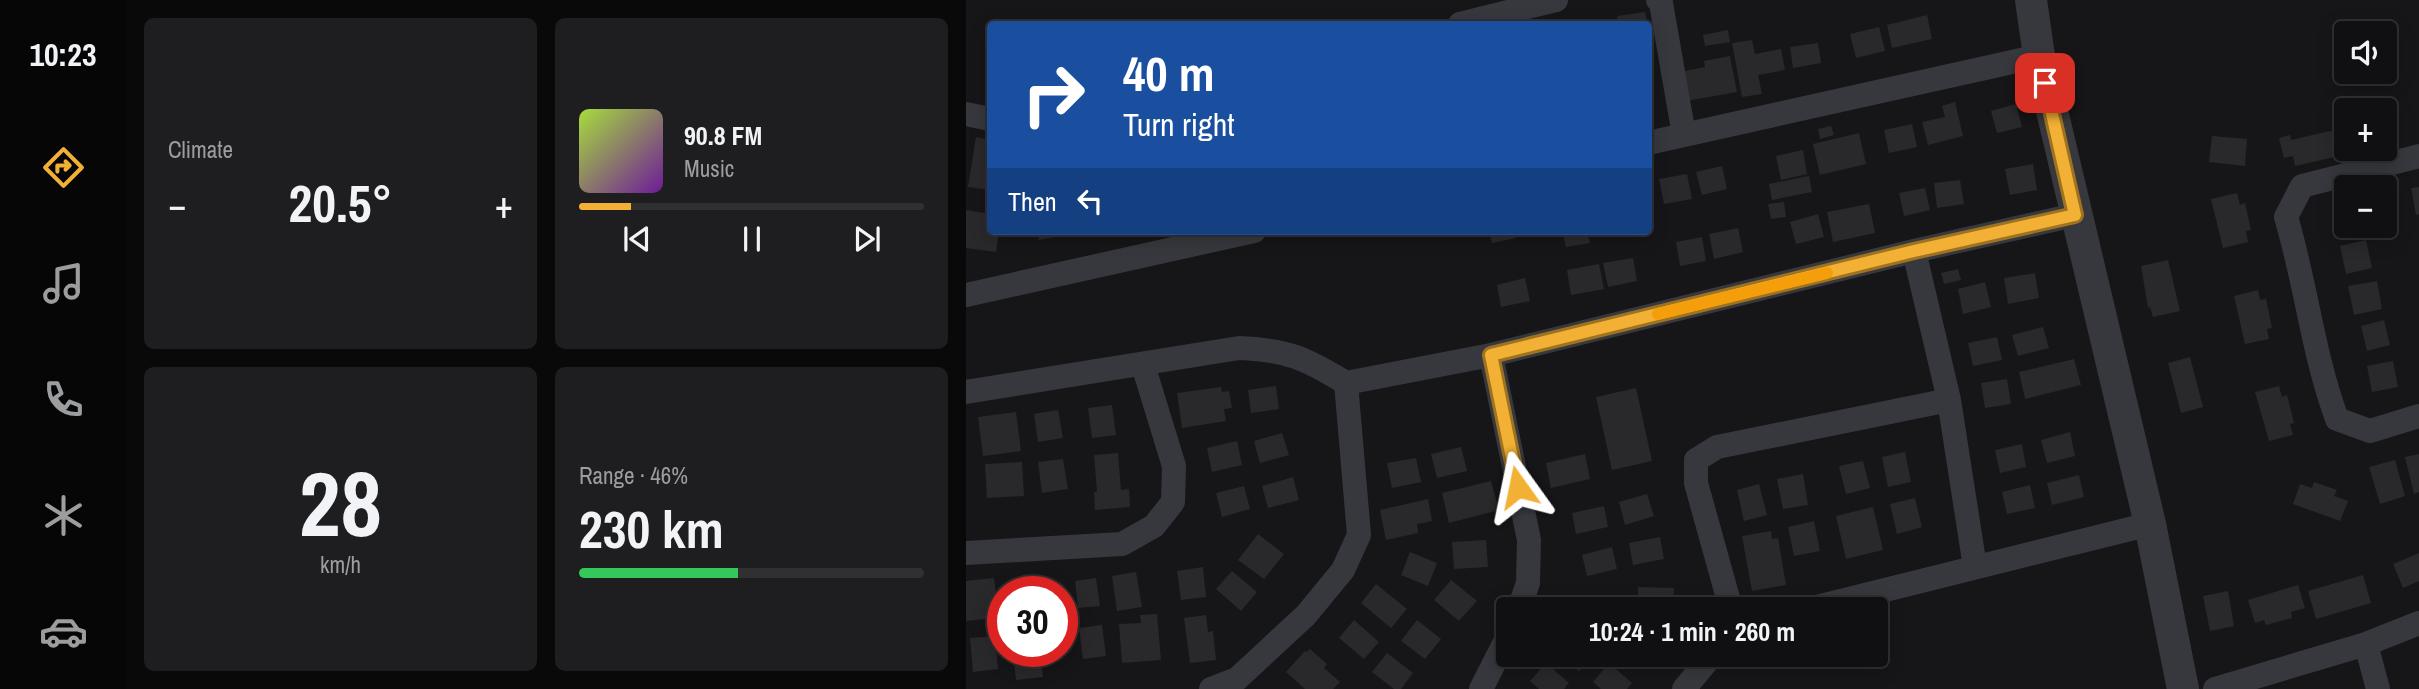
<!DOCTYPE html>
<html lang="en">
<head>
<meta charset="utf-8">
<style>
	:root { --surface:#101012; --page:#1e1e20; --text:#f1f3f6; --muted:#9c9d9f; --line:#303032; --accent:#f2b134 }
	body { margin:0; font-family:"Archivo Narrow",sans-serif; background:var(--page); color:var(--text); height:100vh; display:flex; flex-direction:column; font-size:26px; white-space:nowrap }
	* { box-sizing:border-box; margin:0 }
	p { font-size:23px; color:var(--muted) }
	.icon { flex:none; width:38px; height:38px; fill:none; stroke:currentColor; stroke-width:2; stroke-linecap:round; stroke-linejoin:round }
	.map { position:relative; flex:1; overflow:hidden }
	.drawer { display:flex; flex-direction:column; gap:18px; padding:18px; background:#09090a; width:840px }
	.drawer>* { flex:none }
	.guide { position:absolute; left:21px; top:21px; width:665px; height:214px; border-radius:7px; box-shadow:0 4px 18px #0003,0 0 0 2px var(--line); background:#1a4fa0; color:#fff; overflow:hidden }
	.controls { position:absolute; left:1368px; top:21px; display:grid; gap:14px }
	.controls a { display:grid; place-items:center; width:63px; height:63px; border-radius:7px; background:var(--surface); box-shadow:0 4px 18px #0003,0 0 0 2px var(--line); font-size:35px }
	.speed { position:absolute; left:21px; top:576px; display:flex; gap:14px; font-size:35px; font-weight:700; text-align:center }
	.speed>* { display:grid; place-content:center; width:91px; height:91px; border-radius:50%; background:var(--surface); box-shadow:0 4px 18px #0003,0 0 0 2px var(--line); line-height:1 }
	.speed .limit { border:10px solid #d22; background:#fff; color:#111 }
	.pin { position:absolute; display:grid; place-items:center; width:60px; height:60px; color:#fff; margin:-30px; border-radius:14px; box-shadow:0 4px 10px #0006 }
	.me { position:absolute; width:77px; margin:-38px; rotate:348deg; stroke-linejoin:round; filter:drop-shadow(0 0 5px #0008) }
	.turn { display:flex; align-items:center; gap:24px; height:147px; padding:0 21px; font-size:32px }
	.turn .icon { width:91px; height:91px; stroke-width:2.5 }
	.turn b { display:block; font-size:49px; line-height:60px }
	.then { display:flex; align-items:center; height:66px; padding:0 21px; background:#0003; gap:14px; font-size:26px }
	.big { font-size:52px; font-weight:700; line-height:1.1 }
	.drawer .card { flex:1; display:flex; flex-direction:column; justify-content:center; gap:10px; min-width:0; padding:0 24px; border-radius:10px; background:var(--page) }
	.drawer .dial { align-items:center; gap:0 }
	.dial b { font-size:91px; line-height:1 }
	.song { display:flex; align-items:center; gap:21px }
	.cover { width:84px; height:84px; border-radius:10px; background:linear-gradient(135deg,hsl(80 70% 55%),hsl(280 70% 35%)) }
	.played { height:7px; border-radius:4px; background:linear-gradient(90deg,var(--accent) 15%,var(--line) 15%) }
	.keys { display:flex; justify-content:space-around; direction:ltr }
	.heat { display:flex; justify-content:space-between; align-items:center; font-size:38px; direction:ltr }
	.charge { height:10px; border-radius:5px; background:linear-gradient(90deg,#34c759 46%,var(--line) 0) }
	.drawer .tiles { flex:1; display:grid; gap:18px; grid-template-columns:repeat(2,1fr) }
	.trip { position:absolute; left:530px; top:597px; width:392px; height:70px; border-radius:7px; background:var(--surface); box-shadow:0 4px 18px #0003,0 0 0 2px var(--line); font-weight:700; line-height:70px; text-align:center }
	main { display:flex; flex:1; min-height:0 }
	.tabs { display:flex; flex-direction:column; width:126px; justify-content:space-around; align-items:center; background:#060607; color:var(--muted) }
	.tabs .icon { width:49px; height:49px }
	.tabs .on { color:var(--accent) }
	.tabs b { font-size:32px; color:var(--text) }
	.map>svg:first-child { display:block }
</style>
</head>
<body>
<main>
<nav class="tabs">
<b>10:23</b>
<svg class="icon on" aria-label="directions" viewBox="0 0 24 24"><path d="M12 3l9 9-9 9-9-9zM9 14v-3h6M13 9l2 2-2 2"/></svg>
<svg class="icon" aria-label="music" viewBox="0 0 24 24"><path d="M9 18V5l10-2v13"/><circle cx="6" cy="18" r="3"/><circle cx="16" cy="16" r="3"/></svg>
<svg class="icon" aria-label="phone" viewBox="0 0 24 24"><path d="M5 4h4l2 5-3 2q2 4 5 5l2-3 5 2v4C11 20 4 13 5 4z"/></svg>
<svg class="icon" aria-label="climate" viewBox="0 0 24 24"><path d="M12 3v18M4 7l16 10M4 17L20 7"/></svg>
<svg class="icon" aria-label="car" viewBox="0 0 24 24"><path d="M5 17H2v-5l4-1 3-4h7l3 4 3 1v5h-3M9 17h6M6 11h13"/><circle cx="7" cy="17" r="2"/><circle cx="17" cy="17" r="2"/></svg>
</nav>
<section class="drawer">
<div class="tiles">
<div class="card"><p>Climate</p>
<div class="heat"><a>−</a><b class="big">20.5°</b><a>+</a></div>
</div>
<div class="card">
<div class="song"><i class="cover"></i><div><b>90.8 FM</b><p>Music</p></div></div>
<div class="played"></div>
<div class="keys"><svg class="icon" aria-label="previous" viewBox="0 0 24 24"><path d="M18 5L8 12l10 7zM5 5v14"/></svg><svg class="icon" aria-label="pause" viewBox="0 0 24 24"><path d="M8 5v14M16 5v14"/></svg><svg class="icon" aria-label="next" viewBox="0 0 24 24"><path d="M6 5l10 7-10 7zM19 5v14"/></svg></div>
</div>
<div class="card dial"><b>28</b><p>km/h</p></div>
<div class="card"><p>Range · 46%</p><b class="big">230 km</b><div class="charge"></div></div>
</div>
</section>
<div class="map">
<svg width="1453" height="689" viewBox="0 0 1453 689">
	<rect width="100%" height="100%" fill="#161618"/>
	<path fill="#29292c" d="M679,12l3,12h-30l-1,-8z
		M961,15l5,24 -40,9 -5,-23z
		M913,27l6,24 -29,7 -6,-24z
		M762,30l2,12 -25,4 -2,-11z
		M786,40l3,14 26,-5 4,21 -27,5 4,19 -20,3 -10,-54z
		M852,43l3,20 -28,5 -3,-21z
		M764,56l7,36 -51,9 -6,-29 25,-5 -1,-6z
		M682,75l6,27 -6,1z
		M989,102l8,34 -35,9 -6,-23 23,-5 -3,-11z
		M1050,104l6,23 -25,6 -6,-22z
		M946,124l5,23 -28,6 -5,-23z
		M865,126l3,9 -14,4 -2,-10z
		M1377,128l5,26 -53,12 -2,-10 -9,2 -5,-20 11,-3 1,5z
		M893,133l7,31 -46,11 -7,-31z
		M1246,136l35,3 -2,27 -36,-4z
		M10,137l14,3v50l-22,-3z
		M837,150l4,24 -26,6 -5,-24z
		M1067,164l4,26 -27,5 -5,-26z
		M756,166l5,23 -25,6 -6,-23z
		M721,174l5,25 -28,5 -5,-25z
		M843,176l3,16 -40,8 -3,-16z
		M994,180l4,24 -27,4 -3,-25z
		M1453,187v27l-3,1 -5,-27z
		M959,188l5,22 -26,6 -5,-23z
		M1271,193l3,12 5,-2 6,27 -5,1 2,11 -25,6 -12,-49z
		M818,202l2,15 -15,2 -3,-15z
		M903,204l6,29 -42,9 -6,-30z
		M1381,204v22l17,1 -22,5 -6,-26z
		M0,210l24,4v17h9l-3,21 -30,-4z
		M852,214l6,23 -28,7 -6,-22z
		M772,228l5,24 -29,7 -5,-25z
		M71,231h22l1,5 -21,4z
		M523,231h25l2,7 -24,5z
		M613,231h8l3,12 -24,4 -3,-13z
		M736,237l4,24 -26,5 -4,-24z
		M1400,240l6,28 -26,6 -6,-28z
		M667,258l4,23 -29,6 -5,-24z
		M1202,260l12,51 -27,6 -3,-10 -2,1 -7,-42z
		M633,264l5,25 -33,6 -4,-25z
		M992,269l3,11 -17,4 -3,-11z
		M1069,273l4,25 -31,6 -4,-26z
		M559,278l5,23 -29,6 -4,-22z
		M1411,281l5,28 -28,6 -6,-29z
		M1019,282l6,25 -28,7 -5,-25z
		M1292,290l2,10 6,-1 6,29 -5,1 2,10 -24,5 -11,-48z
		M1418,320l6,25 -23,6 -6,-25z
		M1077,327l6,21 -31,8 -6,-21z
		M1031,337l5,23 -29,6 -5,-23z
		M1224,357l13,50 -22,6 -13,-50z
		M1108,359l7,26 -56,14 -6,-27z
		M1427,361l5,26 -26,5 -5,-26z
		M1041,379l4,25 -26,4 -4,-25z
		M310,386l3,23 -28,4 -3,-23z
		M1313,386l3,11 5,-2 7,28 -4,1 3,11 -24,6 -14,-49z
		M255,387l1,5 7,-1 3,17 -8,1 2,12 -44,7 -5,-35z
		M670,388l16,73 -40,9 -16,-73z
		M146,405l4,30 -24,3 -4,-30z
		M92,410l5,28 -25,4 -4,-28z
		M50,412l5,39 -38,5 -5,-39z
		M1104,432l5,24 -28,7 -6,-23z
		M316,433l7,22 -29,8 -6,-22z
		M271,441l5,24 -30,7 -5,-24z
		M1056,444l4,23 -26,6 -5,-23z
		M495,447l6,24 -30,7 -6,-24z
		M939,452l6,30 -23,5 -6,-30z
		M152,453l3,37 8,-1 1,18 -35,3 -1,-18h3l-3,-37z
		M619,454l5,25 -39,9 -5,-25z
		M1453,454v38l-5,2 -9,-37z
		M450,458l5,24 -29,6 -5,-25z
		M97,459l5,30 -26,4 -4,-31z
		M1429,460l10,36 -25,8 -11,-37z
		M897,461l7,27 -24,6 -7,-28z
		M56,462l2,34 -37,2 -2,-34z
		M837,474l5,31 -25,4 -6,-30z
		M1113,475l5,22 -32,8 -5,-22z
		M327,477l6,23 -31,8 -6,-22z
		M525,481l8,29 -50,13 -7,-30z
		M1348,482l23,8 -3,6 14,5 -8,20 -47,-17 7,-20 12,4z
		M793,484l8,31 -23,6 -7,-31z
		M1064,485l5,23 -28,6 -5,-22z
		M278,486l6,23 -28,8 -6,-24z
		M681,494l7,22 -29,9 -6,-23z
		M949,498l7,29 -25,7 -7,-30z
		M462,499l4,22 -15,3 1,9 -32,7 -6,-30z
		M638,506l4,21 -32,7 -4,-21z
		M907,507l10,43 -37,9 -10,-43z
		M848,521l6,30 -26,5 -6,-29z
		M805,531l1,8 6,-1 8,47 -34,6 -10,-55z
		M292,534l26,20 -20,25 -26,-19z
		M694,537l4,22 -31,6 -4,-22z
		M520,540l2,27 -34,2 -2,-27z
		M646,547l5,22 -30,7 -5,-21z
		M444,552l27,11 -9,23 -27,-11z
		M1453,553v28l-16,7 -10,-24z
		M237,567l3,30 -25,3 -4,-29z
		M266,571l25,21 -16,19 -25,-22z
		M170,572l6,35 -25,4 -5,-35z
		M1397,575l8,28 -55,16 -8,-28z
		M28,578l4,32h-5l1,8 -28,3v-40z
		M130,578l4,28 -22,2 -3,-27z
		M485,580l26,21 -18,20 -25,-21z
		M68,582l1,10h-23l-1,-6z
		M410,584l31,25 -16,19 -30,-25z
		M1332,585l7,23 -14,4 1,6 -26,7 -2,-5 -9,3 -7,-23z
		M672,587l36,1 -1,21h-35z
		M1262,591l6,35 -24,5 -7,-35z
		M191,614l4,46 -39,3 -3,-39 22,-1 -1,-8z
		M240,615l2,17 5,-1 3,29 -26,3 -6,-45z
		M388,620l25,22 -15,17 -25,-21z
		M451,620l24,19 -16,20 -24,-18z
		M136,625l4,31 -23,3 -4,-31z
		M29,636l3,33 -25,3 -3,-34z
		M344,649l17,15 -3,4 16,14 -7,7h-28l-19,-17 19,-21 2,1z
		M47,651h27l3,26 -27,3z
		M421,653l26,20 -12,16h-7l-22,-17z
		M593,654h35l-15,17z
		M580,663l23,20 -5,6h-25l-9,-8z
		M643,663l23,20 -5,6h-26l-8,-7z"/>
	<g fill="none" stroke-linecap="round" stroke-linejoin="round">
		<path stroke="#37383d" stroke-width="24" d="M692,0l3,3 23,132
			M494,24l96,-24
			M0,114l24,5
			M682,143l391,-87
			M1453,156l-117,30 -16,31c20,67 27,137 51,202l33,12 49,-15
			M948,251l35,149 26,167
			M0,295l288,-64
			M0,392l273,-44c49,2 66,10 107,35
			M0,553l156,-9 32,-18 19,-24 1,-36 -31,-101
			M553,609l9,-26 1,-43 -38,-185 423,-104 161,-36
			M765,609l-35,-126v-23l21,-13 232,-47
			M843,609l341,-85
			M1400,644l12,45
			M245,689l26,-10 69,-64 37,-45 16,-35 -13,-152 145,-28
			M515,689l27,-53
			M718,689l29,-35
			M1249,689l151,-45 53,-21"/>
		<path stroke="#37383d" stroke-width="32" d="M1065,0l8,56 111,468 33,165"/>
	</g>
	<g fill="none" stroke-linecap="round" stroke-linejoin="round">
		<g stroke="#9d7322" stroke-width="18">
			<path id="route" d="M552,487l-27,-132 423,-104 161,-36 -30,-132"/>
		</g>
		<use href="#route" stroke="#f2b134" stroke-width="12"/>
		<path stroke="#f59e0b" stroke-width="12" d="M692,314l169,-41"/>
	</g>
</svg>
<div class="controls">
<a><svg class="icon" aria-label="sound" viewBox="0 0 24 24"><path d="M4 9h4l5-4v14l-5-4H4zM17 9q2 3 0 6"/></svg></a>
<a>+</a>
<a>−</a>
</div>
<div class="speed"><div class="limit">30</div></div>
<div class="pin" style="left:1079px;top:83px;background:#d93025"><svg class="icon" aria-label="arrive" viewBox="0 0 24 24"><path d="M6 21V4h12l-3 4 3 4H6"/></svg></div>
<svg class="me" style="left:552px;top:487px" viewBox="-20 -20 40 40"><path d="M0-17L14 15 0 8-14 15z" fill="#f2b134" stroke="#fff" stroke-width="4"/></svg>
<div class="trip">10:24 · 1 min · 260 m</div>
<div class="guide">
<div class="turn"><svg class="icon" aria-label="right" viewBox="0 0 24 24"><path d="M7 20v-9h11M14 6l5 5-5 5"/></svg><div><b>40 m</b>Turn right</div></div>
<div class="then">Then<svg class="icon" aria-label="left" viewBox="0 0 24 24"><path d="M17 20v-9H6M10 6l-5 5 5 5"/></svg></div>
</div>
</div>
</main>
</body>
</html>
